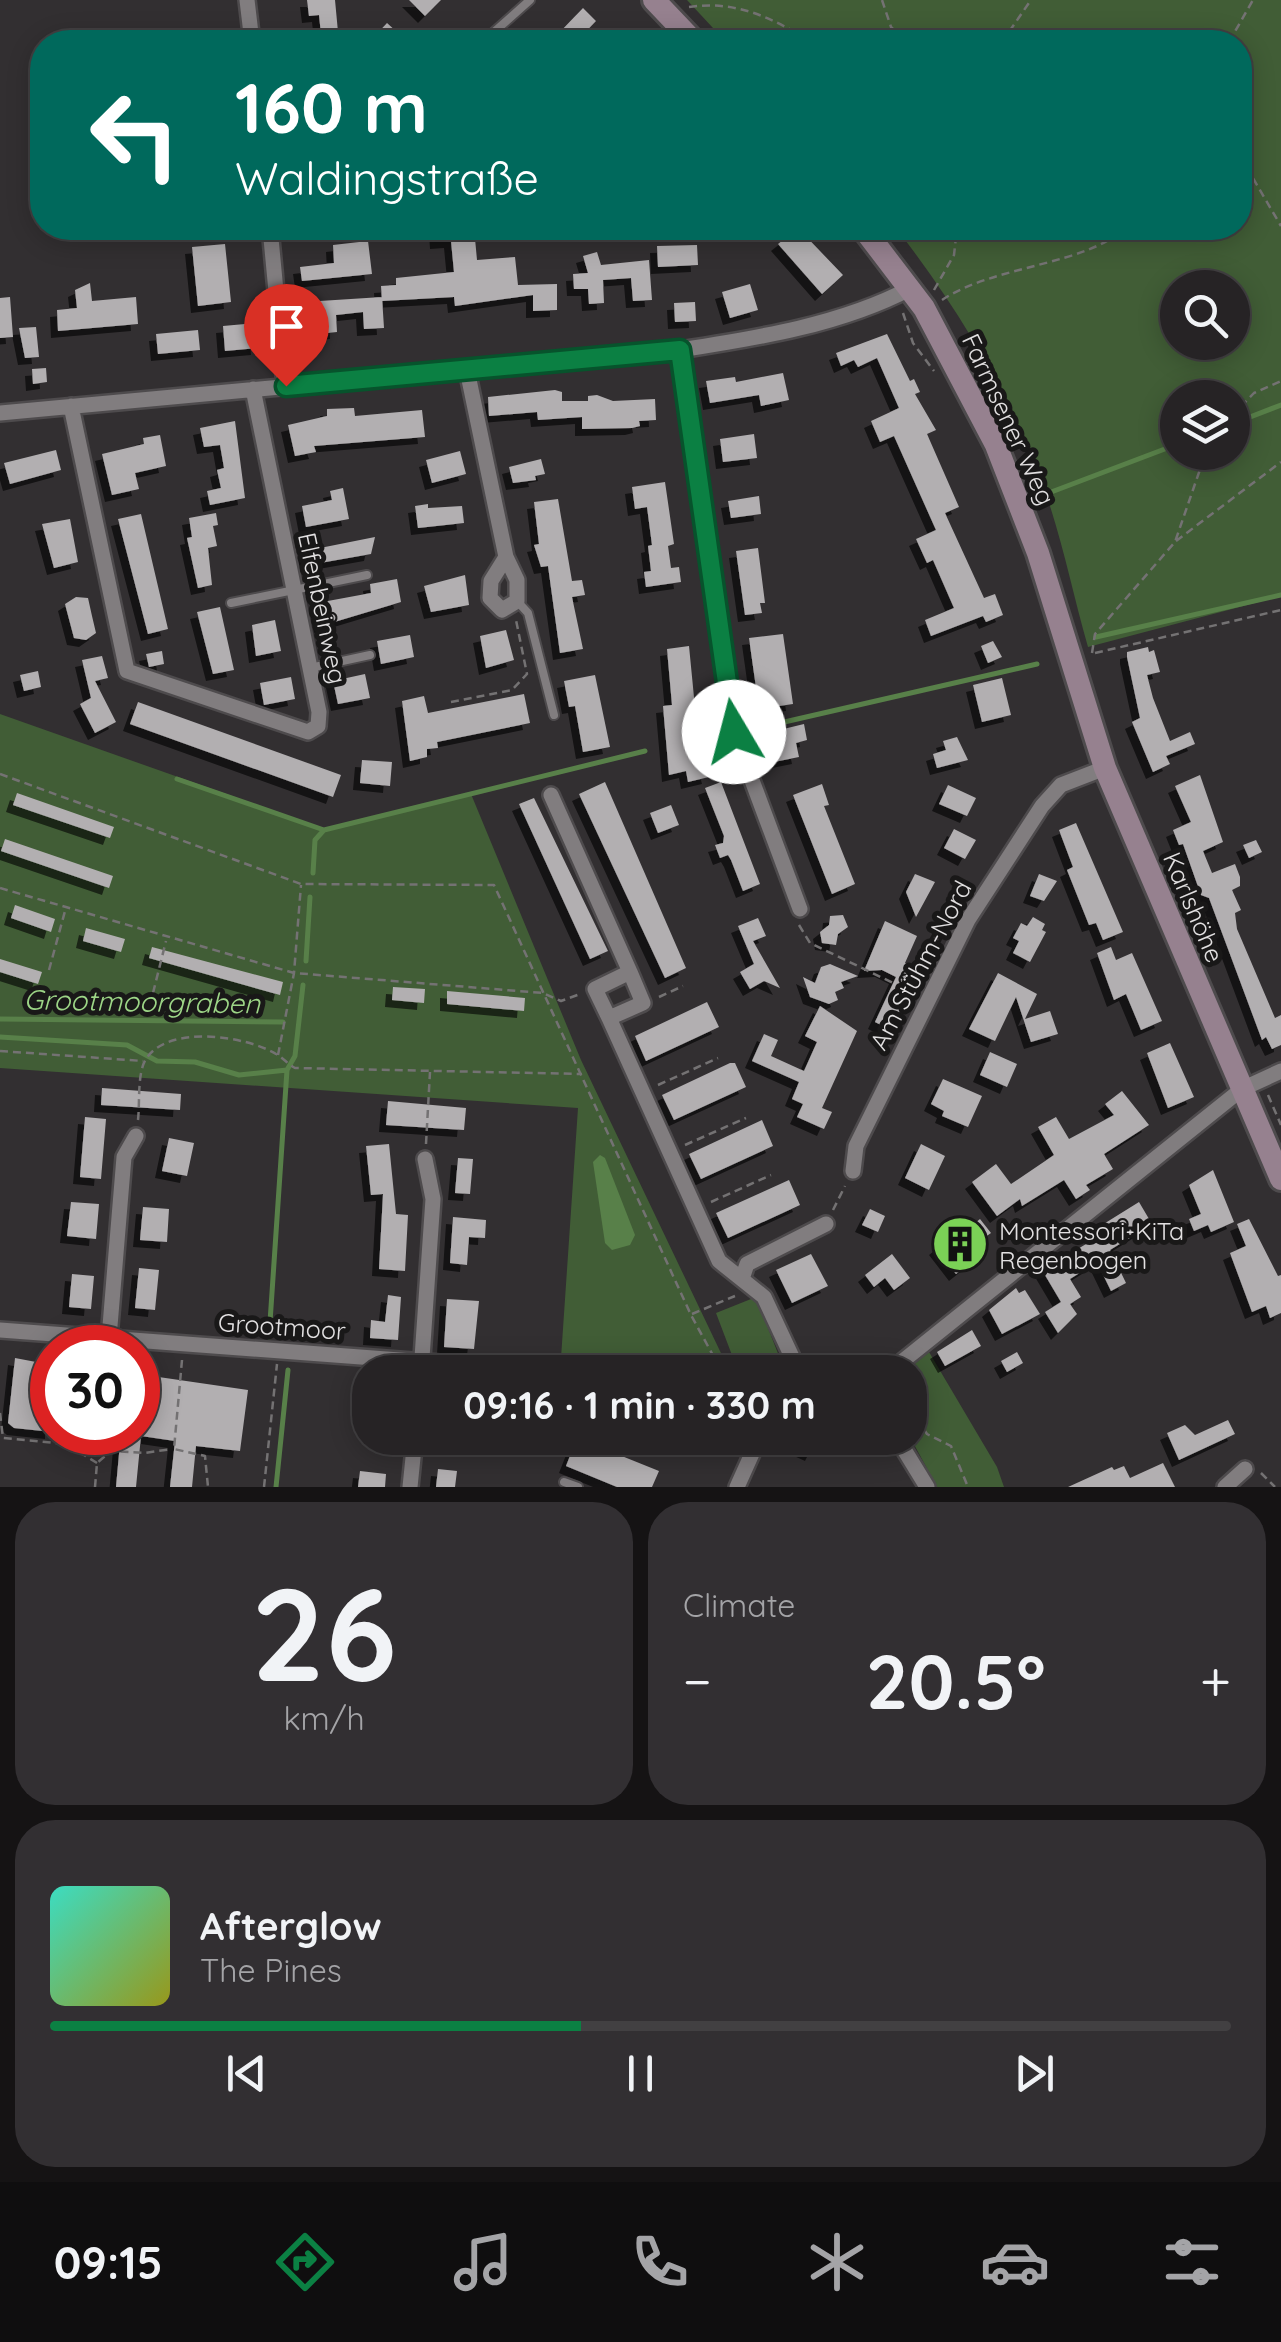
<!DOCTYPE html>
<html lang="en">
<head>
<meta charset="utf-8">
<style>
	:root { --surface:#262325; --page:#322f32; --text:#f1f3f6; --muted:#a4a4a7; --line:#424042; --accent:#0b8043 }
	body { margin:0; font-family:Quicksand,sans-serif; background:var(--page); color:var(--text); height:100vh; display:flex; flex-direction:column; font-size:38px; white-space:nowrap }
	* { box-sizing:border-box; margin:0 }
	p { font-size:32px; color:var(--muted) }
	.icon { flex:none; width:55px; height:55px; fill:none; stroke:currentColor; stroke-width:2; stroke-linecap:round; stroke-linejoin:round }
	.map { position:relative; height:1487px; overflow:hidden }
	.panel { display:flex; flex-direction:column; gap:15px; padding:15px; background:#151314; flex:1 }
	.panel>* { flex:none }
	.guide { position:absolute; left:30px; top:30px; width:1222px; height:210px; border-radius:40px; box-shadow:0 5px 25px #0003,0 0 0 2px var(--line); background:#00695c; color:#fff; overflow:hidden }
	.buttons { position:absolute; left:1160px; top:270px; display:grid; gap:20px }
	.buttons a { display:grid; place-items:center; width:90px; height:90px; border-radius:50%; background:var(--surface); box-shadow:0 5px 25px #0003,0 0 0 2px var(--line); font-size:50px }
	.speed { position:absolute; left:30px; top:1325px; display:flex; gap:20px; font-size:50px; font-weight:700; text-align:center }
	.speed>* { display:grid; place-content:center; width:130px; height:130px; border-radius:50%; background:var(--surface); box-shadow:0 5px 25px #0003,0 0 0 2px var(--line); line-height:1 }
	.speed .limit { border:15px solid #d22; background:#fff; color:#111 }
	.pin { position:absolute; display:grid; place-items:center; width:85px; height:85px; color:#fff; margin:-102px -42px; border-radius:50% 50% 50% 0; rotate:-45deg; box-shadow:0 0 10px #0007 }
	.pin .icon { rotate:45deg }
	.me { position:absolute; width:110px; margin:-55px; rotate:352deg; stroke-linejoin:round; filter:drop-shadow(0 0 8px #0008) }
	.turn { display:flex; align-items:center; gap:35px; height:210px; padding:0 40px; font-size:45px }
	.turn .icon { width:130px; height:130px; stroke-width:2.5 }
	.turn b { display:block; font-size:70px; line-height:85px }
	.big { font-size:75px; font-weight:700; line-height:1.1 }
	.panel .card { flex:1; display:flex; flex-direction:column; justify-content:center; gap:15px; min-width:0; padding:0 35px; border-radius:40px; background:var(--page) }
	.panel .dial { align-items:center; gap:0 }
	.dial b { font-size:130px; line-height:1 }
	.song { display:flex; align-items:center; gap:30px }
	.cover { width:120px; height:120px; border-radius:15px; background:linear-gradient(135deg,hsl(170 70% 55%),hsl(60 70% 35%)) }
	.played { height:10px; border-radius:5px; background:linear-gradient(90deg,var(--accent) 45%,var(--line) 45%) }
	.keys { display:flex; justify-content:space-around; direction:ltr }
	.heat { display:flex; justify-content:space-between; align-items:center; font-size:55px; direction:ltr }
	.panel .tiles { flex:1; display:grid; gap:15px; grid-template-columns:1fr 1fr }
	.card:last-child { grid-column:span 2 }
	.trip { position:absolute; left:352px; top:1355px; width:575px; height:100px; border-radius:40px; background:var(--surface); box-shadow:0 5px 25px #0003,0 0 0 2px var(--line); font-weight:700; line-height:100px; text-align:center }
	.dock { display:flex; height:160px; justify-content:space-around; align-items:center; background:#0f0e0f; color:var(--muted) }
	.dock .icon { width:70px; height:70px }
	.dock .current { color:var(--accent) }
	.dock b { font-size:45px; color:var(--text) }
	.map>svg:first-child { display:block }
</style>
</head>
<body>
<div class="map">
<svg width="1281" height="1487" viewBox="0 0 1281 1487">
	<defs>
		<filter id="shadow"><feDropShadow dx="-7" dy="7" stdDeviation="0" flood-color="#0009"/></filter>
	</defs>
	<rect width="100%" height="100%" fill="#322f31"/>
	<path fill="#415d36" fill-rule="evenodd" d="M687,0h594v596l-193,51c-14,-49 -24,-99 -40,-147 -35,-101 -87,-188 -152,-272h344v-186h-514zM1178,288h54v54h-54zM1178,398h54v54h-54z
		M0,714l325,115 146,-35 110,266 149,312 -169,-14 17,-250 -578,-40z
		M756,1297l23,59 -41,15 -22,-58z
		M929,1352l68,115 7,20h-67l-27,-50v-65h-5z"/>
	<path fill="#588049" d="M600,1155l5,3 30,77 -5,10 -18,5 -7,-7 -12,-81z"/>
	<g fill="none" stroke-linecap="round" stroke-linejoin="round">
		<path stroke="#588049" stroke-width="5" d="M1232,424l49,-19
			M1046,494l132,-50
			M1096,637l185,-42
			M745,731l292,-67
			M177,779l147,51
			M313,873l2,-33 9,-10 321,-79
			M306,961l4,-64
			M0,1019l283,3
			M0,1037l127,8 30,16 38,1 44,13 48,-5
			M269,1337l18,-267 8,-14 8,-71
			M276,1487l12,-117"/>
	</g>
	<path fill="#b2afb1" filter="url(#shadow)" d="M307,0h28l3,32 -17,2 -2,-19 -10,1z
		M409,0h32l-16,16z
		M583,8l13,13 -20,21h-7l-10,-9z
		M387,23l21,19h-39z
		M436,228h38l3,32 38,-3 3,28 39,-1v26l-24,1v-16l-78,11 -1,-9 -72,4 -1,-15 15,-1v-7l58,-6 -3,-31 -14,1z
		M798,228l45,47 -21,19 -44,-50z
		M368,241l4,33 -70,7 -2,-14 34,-4 -1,-18z
		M225,244l6,58 -33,4 -6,-59z
		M697,245l1,20 -40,2 -1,-21z
		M597,252l4,13 48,-5 3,40 -19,1 -2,-23 -28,2 1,23 -15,1 -1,-15h-14l-1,-15 15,-1 -5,-17z
		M90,283l2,18 44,-4 2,27 -80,7 -1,-21 20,-2 -2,-18z
		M750,284l8,26 -28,8 -8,-26z
		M10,297l3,40 -13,1v-40z
		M382,297l2,31 -20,1 -1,-17 -27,3 1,17 -19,2 -1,-10 -11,1 -2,-23z
		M695,302l1,19 -21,1 -1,-19z
		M256,323l2,25 -33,3 -2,-25z
		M36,327l3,30 -14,1 -6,-30z
		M198,330l2,20 -42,4 -2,-20z
		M887,334l23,47 4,-2 6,13 -5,2 21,36 -9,4 32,73 -14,6 39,85 11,-4 8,21 -17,7 -3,-6 -52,20 -6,-16 29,-12 -21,-48 -6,3 -11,-24 20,-9 -42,-94 -14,6 -9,-21 28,-13 -22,-50 -19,9 -4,-7 -13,6 -5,-13z
		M46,368l1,14 -14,2 -1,-15z
		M783,373l6,27 -28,6 -2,-11 -49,8 -4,-22 29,-4 1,5z
		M555,390l7,2v9h26v-5l9,-1 16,6 42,-2 1,21 -17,1 1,5 -8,2 -50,1v-12l-44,3 -1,-8 -48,4 -1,-19z
		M354,408l1,8 67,-6 3,27 -111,9 2,6 -21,4 -7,-31 39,-9v-7z
		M235,421l10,77 -35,7 -3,-14 14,-3 -4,-18 7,-2 -4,-23 -16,2 -4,-19z
		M754,434l3,24 -34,4 -3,-23z
		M160,435l6,31 -31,7 4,16 -27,6 -10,-41 42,-10 -1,-6z
		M56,450l5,20 -51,14 -6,-21z
		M460,451l6,23 -34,9 -6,-23z
		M541,459l4,15 -10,2 1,4 -23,3 -4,-16z
		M665,482l9,62 -6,2 3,22 8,-1 2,15 -35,5 -2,-15 7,-1 -3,-25 4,-1 -5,-38 -12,2 -3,-22z
		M343,488l6,31 -43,8 -4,-21 30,-6 -2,-9z
		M759,496l2,18 -30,4 -3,-17z
		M558,499l14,82 10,-1 3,15 -13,2 11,52 -23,4 -12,-87 -7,1 -7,-22 5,-1 -5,-42z
		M428,504v4l34,-2 2,17 -46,5 -3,-22z
		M216,513l2,12 -5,1 4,20 -9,2 4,37 -14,3 -11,-50 5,-1 -3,-19z
		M141,514l27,115 -20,5 -30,-115z
		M70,519l8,43 -24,6 -12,-44z
		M375,537l-4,17 -68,12 -3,-14z
		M758,548l7,55h-5l2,10 -17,2 -9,-64z
		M465,575l4,30 -38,7 -7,-26z
		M397,579l4,23 -80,24 -4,-23 54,-10 -1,-9z
		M76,597l12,1 4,18 4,17 -10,7 -12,-2 -9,-34z
		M220,607l14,63 -21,4 -16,-62z
		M275,620l6,31 -25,5 -4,-31z
		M506,630l8,30 -28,8 -6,-32z
		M783,634l10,70 -34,5 -10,-71z
		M410,635l4,22 -33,7 -4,-23z
		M993,641l9,16 -14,6 -7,-17z
		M689,646l8,82 12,49 -21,5 -2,-11 -17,4 -6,-69 9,-1 -5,-56z
		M1148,647l1,5 5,-2 6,22 -13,3 6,23 17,43 20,-9 5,12 -29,12 4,8 -17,8 -21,-50 8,-4 -13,-61v-5z
		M162,651l2,13 -15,3 -3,-13z
		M102,656l6,22 -13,3 21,41 -21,11 -15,-29 11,-6 -9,-38z
		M38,671l3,16 -17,4 -4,-16z
		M365,674l5,24 -32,6 -5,-23z
		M595,675l15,72 -27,5 -8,-46 -6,1 -5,-26z
		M291,677l4,22 -31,6 -4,-22z
		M1002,678l9,37 -29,7 -9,-37z
		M524,694l6,29 -93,19 1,6 -11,1v8l-17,4 -8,-60 22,-5 4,17z
		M138,702l203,73 -8,22 -203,-73z
		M804,724l3,16 -11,3 3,14 -25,5 -7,-29z
		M957,737l11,23 -31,8 -4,-14 13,-4 -3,-9z
		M362,760l30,2 -2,24 -30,-3z
		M1200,775l23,67 -20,9 9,22 23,-9 5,13v9l-8,4 9,20 -6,3 2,16 38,89 6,-3v30l-9,4 -6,-12 -4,3 -53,-142 -8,-3 -18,-51 -4,1 -6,-15 18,-8 -16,-36z
		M605,782l81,186 -21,10 -86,-184z
		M721,782l39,102 -17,7 -12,-31 -3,-5 -8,3 -5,-13 8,-2 1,-7 -19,-48z
		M822,784l7,21 -5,1 31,78 -23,10 -39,-99z
		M948,785l28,13 -9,18 -28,-12z
		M17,793l97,34 -4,11 -97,-33z
		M534,798l74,153 -18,8 -71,-155z
		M671,805l8,20 -21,8 -8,-20z
		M1076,823l47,109 -20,8 -7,-17 -7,2 -22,-55 6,-3 -14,-37z
		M954,829l22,11 -11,19 -21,-11z
		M5,839l108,37 -4,12 -108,-37z
		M1256,840l6,12 -13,6 -6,-13z
		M915,874l20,8 -19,35 -10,-25z
		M1039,874l18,7 -13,20 -14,-5z
		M15,905l40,14 -4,13 -40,-14z
		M843,915l5,12 -10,7 -2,11 -14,-2 -2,-11 9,-7 1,-9z
		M1033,917l12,7 -3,6 4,2 -16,30 -17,-9 6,-12 -6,-3 8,-15 6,3z
		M758,918l8,18 -13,5 27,47 -16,-7 -14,8 -10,-17 14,-8 -16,-38z
		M885,921l32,15 -12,27 14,7 -28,60 -16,-8 21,-45 -14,-7 -18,1z
		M86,928l39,11 -4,13 -38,-11z
		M152,947l131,35 -3,13 -131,-37z
		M1111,947l5,13 16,-7 30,68 -21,9 -15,-36 -12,6 -17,-47z
		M0,959l42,13 -4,12 -38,-12z
		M830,964l28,12 -17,6 3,6 -9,4 3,8 -9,4 -19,-7 -7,-20 12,6 6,-16z
		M998,973l39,21 -12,25 25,-8 8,23 -27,8 -15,-45 -21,44 -26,-12z
		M393,987l32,2 -1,14 -32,-3z
		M447,991l78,7 -1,13 -77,-7z
		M707,1002l12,25 -73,34 -11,-25z
		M820,1006l37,25 -35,77 10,4 -8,17 -27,-12 6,-13 -11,-5 7,-17 -47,-21 12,-27 14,6 -7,16 33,15 13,-29 -12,-6z
		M1170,1043l24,54 -26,11 -21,-55z
		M990,1052l27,12 -10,23 -27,-12z
		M730,1063h5l11,24 -72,33 -12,-25z
		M943,1079l39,17 -14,31 -26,-11 2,-5 -13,-7z
		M102,1088l79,6 -1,16 -79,-5z
		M1122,1091l27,34 -45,29 9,15 -27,16 4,5 -14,9 -12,-19 -42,26 -2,-7 -23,17 -25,-34 24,-18 15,20 43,-29 -16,-28 18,-10 13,22 45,-24 -9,-11z
		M388,1101l78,7 -2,22 -78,-5z
		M85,1117l21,2 -5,60 -21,-2z
		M762,1120l11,26 -72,33 -12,-25z
		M169,1138l25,5 -7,33 -25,-5z
		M389,1144l7,70 12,1 -3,56 -26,-2 4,-75 -12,1 -5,-49z
		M921,1144l24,12 -16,34 -24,-12z
		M458,1158l15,1 -3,35 -15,-1z
		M1213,1170l21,52 -23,10 -3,-7 -14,6 -5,-12 12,-5 -12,-29z
		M789,1180l11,25 -72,33 -12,-25z
		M71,1202l28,2 -3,35 -29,-3z
		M1139,1202l13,22 -42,26 16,33 -15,8 -14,-29 -27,17 11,18 -11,7 7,10 -19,19 -13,-21 16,-10 -19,-32 56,-33 -4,-7z
		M143,1207l26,2 -2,33 -27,-2z
		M870,1209l15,7 -7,16 -16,-7z
		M453,1217l33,3 -1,18 -16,-1 -2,28 -17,-2z
		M980,1219l11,14 -13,9 7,9 -29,23 -20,-26 34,-27 3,4z
		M1249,1219l29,57 3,-1v38l-11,5 -4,-12 -14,6 -22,-59 16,-7 -9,-22z
		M811,1254l17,32 -36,17 -16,-33z
		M892,1254l18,24 -16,12 -9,-12 -11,9 -9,-12z
		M139,1268l20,2 -4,40 -20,-2z
		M72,1274l22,2 -3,33 -22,-2z
		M1016,1288l3,5 6,-3 15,24 -38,20 -13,-24z
		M388,1295l13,2 -3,43 -28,-2 1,-18 14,2z
		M447,1299l32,2 -5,48 -30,-2z
		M972,1330l9,16 -36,20 -8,-14z
		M1017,1352l6,11 -16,9 -6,-11z
		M15,1358l37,7v67l-38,-4 -6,-5z
		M138,1374l110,16 -8,61 -44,-5 -4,41h-22l5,-46 -34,-5 -5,51h-20l5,-55h17z
		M1228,1420l7,14 -56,26 -12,-27 18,-8 10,10z
		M577,1438l82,33 -7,16h-35l-51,-21z
		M777,1438h43l-8,16z
		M1163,1463l12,24h-107l44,-20 2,3 10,-4 6,12z
		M438,1469l19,2 -2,16h-19z
		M360,1471l26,3 -1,13h-27z"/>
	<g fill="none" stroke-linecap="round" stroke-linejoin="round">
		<g stroke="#4e4b4d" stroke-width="12">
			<path id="service" d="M503,42l-9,-10 36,-32
				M517,601l11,12 26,102
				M231,603l136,-28
				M310,668l60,-13
				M564,1482l14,5"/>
		</g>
		<g stroke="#4e4b4d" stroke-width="20">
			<path id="minor" d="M247,0l5,42
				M270,228l15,158
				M680,350l54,382 66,177
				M467,370l39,187 11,23v21l-15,9 -12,-12 1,-17 15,-24
				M71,406l56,265 181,61 10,-6 1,-14 -66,-323
				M0,413l680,-63c77,-12 161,-25 231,-62
				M551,795l79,177
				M609,1018l-14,-29 35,-17 13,31 -34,15 110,243 45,36 35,75
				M853,1171l3,-25 112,-226 74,-114 19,-21 44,-17
				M742,1279l5,-15 79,-40
				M0,1330l560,42
				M109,1338l15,-181 12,-21
				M421,1372l12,-173 -8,-40
				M889,1372l353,-283 39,-18
				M897,1438l30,49
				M410,1487l5,-49
				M737,1487l22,-49
				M1225,1487l20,-18"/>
		</g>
		<g stroke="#4e4b4d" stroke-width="28">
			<path id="secondary" d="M654,0l40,42
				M863,228l61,80 72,137 42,108 67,215 176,411"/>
		</g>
		<path stroke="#747273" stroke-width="2.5" stroke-dasharray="8 5" stroke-linecap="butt" d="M882,0l9,27 15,15
			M689,7c47,-7 84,11 122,35
			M1002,42l29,-42
			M1229,42l24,-42
			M1240,156l41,70
			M934,290l20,-35 3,-27
			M942,300c52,-35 146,-35 182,-72
			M903,313l10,30 21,28
			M1232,416l22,-23 27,-12
			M1176,541l105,-79
			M1092,653l3,-19 80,-92 31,-90
			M1095,653l186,-43
			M451,702l61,-12 15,-16 -11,-54
			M0,774l301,110 193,1 197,430 31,57
			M0,888l294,85 249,20 18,8 19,-7
			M799,925l11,18 104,50
			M49,970l16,-59
			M153,993l13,-52
			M659,997l24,-11
			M0,1051l143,10
			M278,1055l16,-82 7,-88
			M658,1085l60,-27
			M1268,1095l13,30
			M138,1120c2,-17 -1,-47 8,-61 22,-35 101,-23 130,-5 7,4 12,10 19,14l287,6
			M426,1144l4,-72
			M685,1145l61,-27
			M711,1202l60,-27
			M833,1210l12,-24
			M692,1314l43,-18
			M182,1360l-8,89 31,7 3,31
			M910,1408l17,26 24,12 17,41
			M0,1413l3,25 63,6 31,19
			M1261,1473l14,14
			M95,1487l2,-24 14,-12 33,2 28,-4
			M264,1487l13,-123"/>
		<use href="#service" stroke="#817d7f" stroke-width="8"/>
		<use href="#minor" stroke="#817d7f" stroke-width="15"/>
		<use href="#secondary" stroke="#96818f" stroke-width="22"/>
	</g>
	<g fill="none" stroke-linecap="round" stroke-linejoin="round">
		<g stroke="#07532c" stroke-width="25">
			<path id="route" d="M286,386l394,-36 54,382"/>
		</g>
		<use href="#route" stroke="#0b8043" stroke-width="18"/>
	</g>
	<defs>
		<g id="building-disc" transform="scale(2.875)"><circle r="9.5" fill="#7bd156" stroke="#191818"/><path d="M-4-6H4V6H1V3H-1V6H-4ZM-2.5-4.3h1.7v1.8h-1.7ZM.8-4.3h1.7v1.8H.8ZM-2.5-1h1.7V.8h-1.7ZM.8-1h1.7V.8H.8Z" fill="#111"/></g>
	</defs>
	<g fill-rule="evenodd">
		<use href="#building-disc" x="960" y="1244"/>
	</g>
	<g text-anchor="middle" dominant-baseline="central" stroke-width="10" stroke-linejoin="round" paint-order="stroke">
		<g font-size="25" fill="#e2e0e1" stroke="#191818">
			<text transform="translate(1009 419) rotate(65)">Farmsener Weg</text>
			<text transform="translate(323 608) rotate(78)">Elfenbeinweg</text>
			<text transform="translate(1194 907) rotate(67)">Karlshöhe</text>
			<text transform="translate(920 965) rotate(-62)">Am Stühm-Nord</text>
			<text transform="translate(282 1326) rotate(4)">Grootmoor</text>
		</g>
		<g font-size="25" fill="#e2e0e1" stroke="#191818" text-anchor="start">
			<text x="999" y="1230">Montessori-KiTa<tspan x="999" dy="29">Regenbogen</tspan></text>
		</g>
		<g font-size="28" font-style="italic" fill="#9dd687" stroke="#191818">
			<text transform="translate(142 1001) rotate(1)">Grootmoorgraben</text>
		</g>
	</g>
</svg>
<div class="buttons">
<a><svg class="icon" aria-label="search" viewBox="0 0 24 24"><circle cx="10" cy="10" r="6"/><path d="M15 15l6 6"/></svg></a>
<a><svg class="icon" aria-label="layers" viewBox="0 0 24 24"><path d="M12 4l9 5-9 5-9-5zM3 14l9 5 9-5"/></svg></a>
</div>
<div class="speed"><div class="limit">30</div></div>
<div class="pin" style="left:286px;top:386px;background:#d93025"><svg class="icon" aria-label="arrive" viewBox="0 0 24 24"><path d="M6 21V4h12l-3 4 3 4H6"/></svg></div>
<svg class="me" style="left:734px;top:732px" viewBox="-20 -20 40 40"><circle r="19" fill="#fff"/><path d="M0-13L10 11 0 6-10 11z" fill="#0b8043"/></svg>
<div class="trip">09:16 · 1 min · 330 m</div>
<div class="guide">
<div class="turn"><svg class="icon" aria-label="left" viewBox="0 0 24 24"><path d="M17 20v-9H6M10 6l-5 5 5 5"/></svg><div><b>160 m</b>Waldingstraße</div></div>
</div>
</div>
<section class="panel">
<div class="tiles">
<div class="card dial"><b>26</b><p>km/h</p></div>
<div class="card"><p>Climate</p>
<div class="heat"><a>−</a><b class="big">20.5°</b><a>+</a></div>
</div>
<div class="card">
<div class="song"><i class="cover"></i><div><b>Afterglow</b><p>The Pines</p></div></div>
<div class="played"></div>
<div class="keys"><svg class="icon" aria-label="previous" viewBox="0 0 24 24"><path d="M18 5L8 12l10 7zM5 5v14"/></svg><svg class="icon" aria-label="pause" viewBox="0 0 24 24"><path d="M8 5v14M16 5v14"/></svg><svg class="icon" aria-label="next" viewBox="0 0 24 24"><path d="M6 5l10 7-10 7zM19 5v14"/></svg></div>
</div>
</div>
</section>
<nav class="dock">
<b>09:15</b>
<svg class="icon current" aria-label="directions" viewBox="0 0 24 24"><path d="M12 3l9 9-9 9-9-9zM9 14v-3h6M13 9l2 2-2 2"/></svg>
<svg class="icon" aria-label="music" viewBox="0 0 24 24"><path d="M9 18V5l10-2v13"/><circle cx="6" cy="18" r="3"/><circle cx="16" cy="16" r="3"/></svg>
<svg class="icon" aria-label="phone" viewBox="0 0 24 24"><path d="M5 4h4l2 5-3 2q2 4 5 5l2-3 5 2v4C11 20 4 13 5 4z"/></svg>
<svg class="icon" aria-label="climate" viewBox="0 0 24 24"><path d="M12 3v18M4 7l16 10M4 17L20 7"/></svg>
<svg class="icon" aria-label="car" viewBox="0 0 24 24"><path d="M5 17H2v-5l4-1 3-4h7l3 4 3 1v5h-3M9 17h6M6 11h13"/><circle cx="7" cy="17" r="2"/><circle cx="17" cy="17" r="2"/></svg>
<svg class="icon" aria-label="filters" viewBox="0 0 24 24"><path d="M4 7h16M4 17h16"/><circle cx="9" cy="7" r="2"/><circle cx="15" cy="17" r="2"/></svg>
</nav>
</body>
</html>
